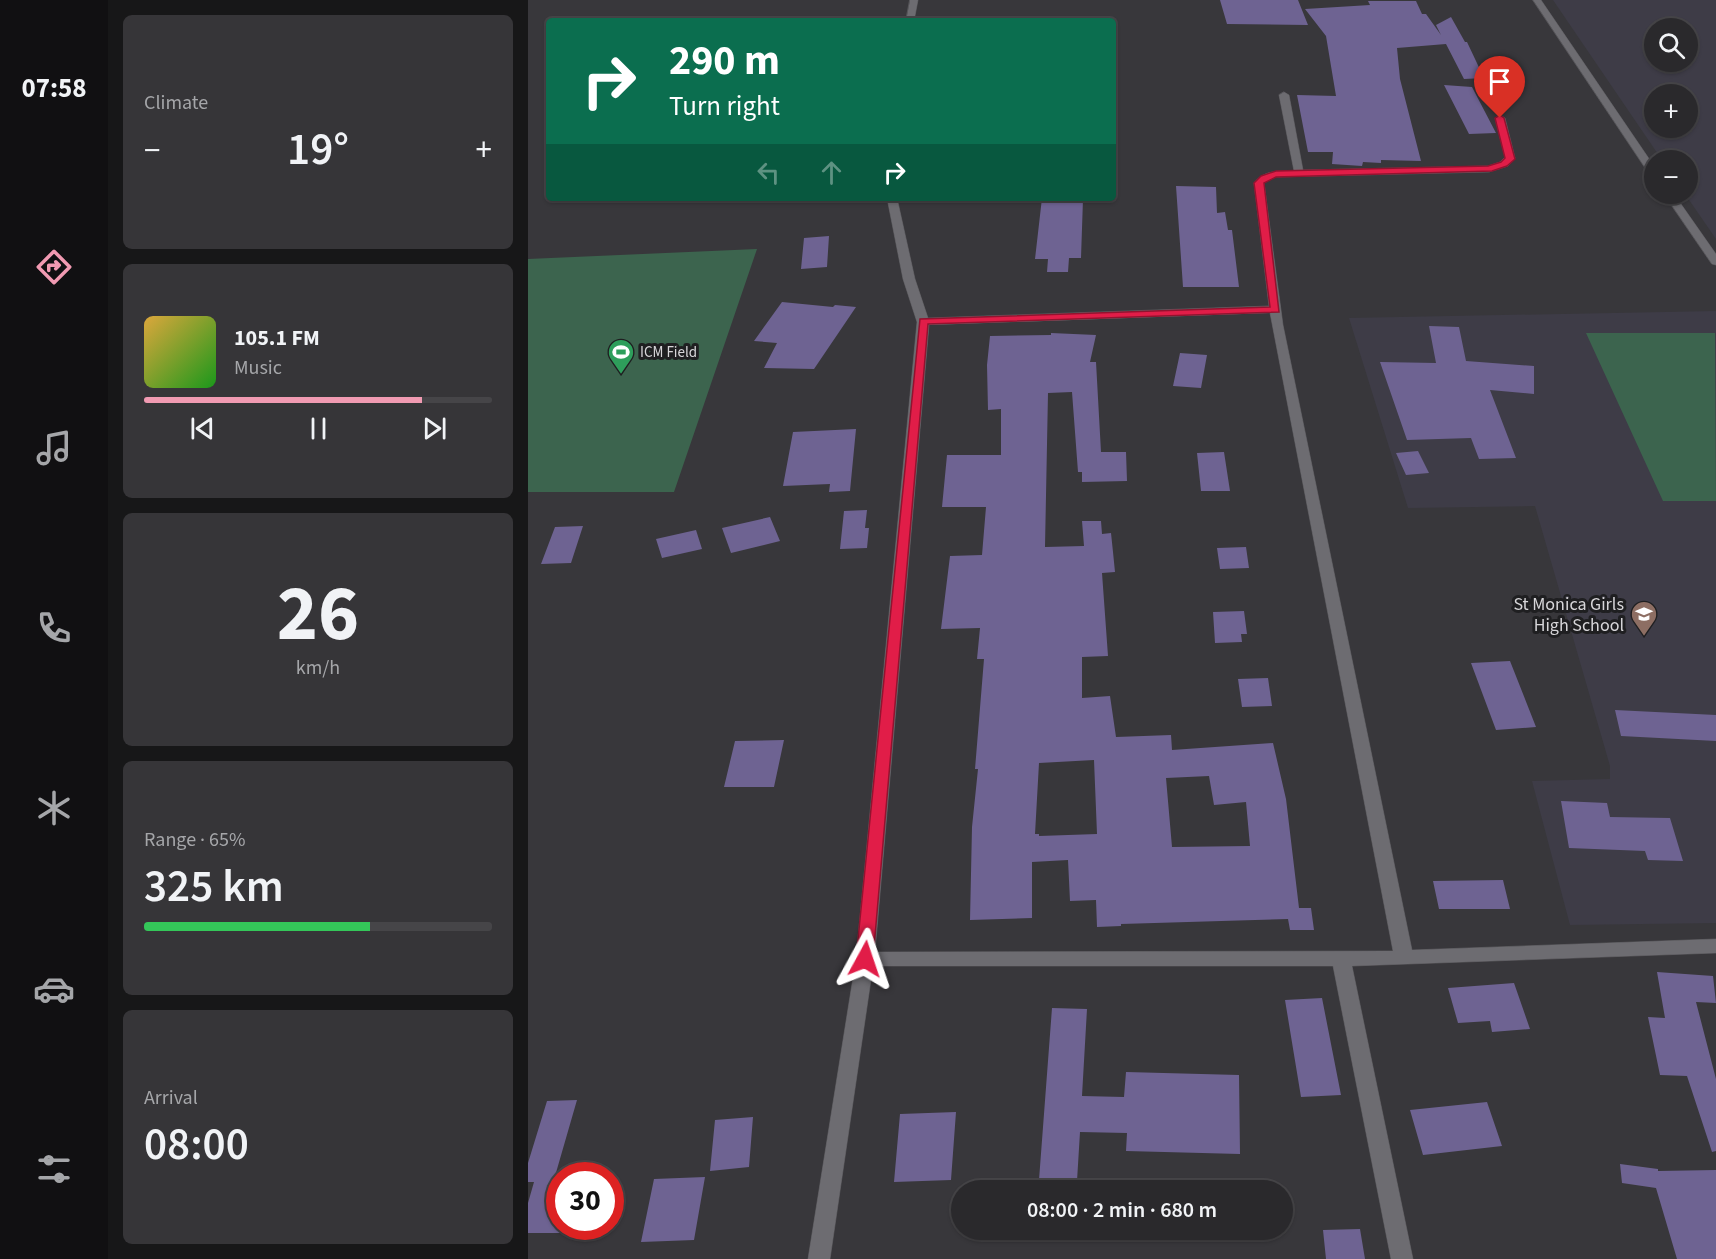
<!DOCTYPE html>
<html lang="en">
<head>
<meta charset="utf-8">
<style>
	:root { --surface:#2a292c; --page:#363538; --text:#f1f3f6; --muted:#a5a6a9; --line:#464548; --accent:#f19ab2 }
	body { margin:0; font-family:"Source Sans 3",sans-serif; background:var(--page); color:var(--text); height:100vh; display:flex; flex-direction:column; font-size:22px; white-space:nowrap }
	* { box-sizing:border-box; margin:0 }
	p { font-size:20px; color:var(--muted) }
	.icon { flex:none; width:33px; height:33px; fill:none; stroke:currentColor; stroke-width:2; stroke-linecap:round; stroke-linejoin:round }
	.map { position:relative; flex:1; overflow:hidden }
	.details { display:flex; flex-direction:column; gap:15px; padding:15px; background:#171718; width:420px }
	.details>* { flex:none }
	.top-card { position:absolute; left:18px; top:18px; width:570px; height:183px; border-radius:6px; box-shadow:0 2px 4px #0004,0 0 0 2px var(--line); background:#0b6e4f; color:#fff; overflow:hidden }
	.controls { position:absolute; left:1116px; top:18px; display:grid; gap:12px }
	.controls a { display:grid; place-items:center; width:54px; height:54px; border-radius:50%; background:var(--surface); box-shadow:0 2px 4px #0004,0 0 0 2px var(--line); font-size:30px }
	.speed { position:absolute; left:18px; top:1162px; display:flex; gap:12px; font-size:30px; font-weight:700; text-align:center }
	.speed>* { display:grid; place-content:center; width:78px; height:78px; border-radius:50%; background:var(--surface); box-shadow:0 2px 4px #0004,0 0 0 2px var(--line); line-height:1 }
	.speed .limit { border:9px solid #d22; background:#fff; color:#111 }
	.pin { position:absolute; display:grid; place-items:center; width:51px; height:51px; color:#fff; margin:-62px -26px; border-radius:50% 50% 50% 0; rotate:-45deg; box-shadow:0 0 6px #0007 }
	.pin .icon { rotate:45deg }
	.me { position:absolute; width:66px; margin:-33px; rotate:5deg; stroke-linejoin:round; filter:drop-shadow(0 0 4px #0008) }
	.turn { display:flex; align-items:center; gap:21px; height:126px; padding:0 24px; font-size:27px }
	.turn .icon { width:78px; height:78px; stroke-width:2.5 }
	.turn b { display:block; font-size:42px; line-height:51px }
	.lanes { display:flex; align-items:center; height:57px; padding:0 24px; background:#0003; justify-content:center; gap:30px; direction:ltr }
	.lanes .off { opacity:.35 }
	.big { font-size:45px; font-weight:600; line-height:1.1 }
	.details .tile { flex:1; display:flex; flex-direction:column; justify-content:center; gap:9px; min-width:0; padding:0 21px; border-radius:9px; background:var(--page) }
	.details .dial { align-items:center; gap:0 }
	.dial b { font-size:78px; line-height:1 }
	.song { display:flex; align-items:center; gap:18px }
	.cover { width:72px; height:72px; border-radius:9px; background:linear-gradient(135deg,hsl(40 70% 55%),hsl(120 70% 35%)) }
	.played { height:6px; border-radius:3px; background:linear-gradient(90deg,var(--accent) 80%,var(--line) 80%) }
	.keys { display:flex; justify-content:space-around; direction:ltr }
	.heat { display:flex; justify-content:space-between; align-items:center; font-size:33px; direction:ltr }
	.charge { height:9px; border-radius:4px; background:linear-gradient(90deg,#34c759 65%,var(--line) 0) }
	.trip { position:absolute; left:423px; top:1180px; width:342px; height:60px; border-radius:30px; background:var(--surface); box-shadow:0 2px 4px #0004,0 0 0 2px var(--line); font-weight:600; line-height:60px; text-align:center }
	main { display:flex; flex:1; min-height:0 }
	.menu { display:flex; flex-direction:column; width:108px; justify-content:space-around; align-items:center; background:#111012; color:var(--muted) }
	.menu .icon { width:42px; height:42px }
	.menu .selected { color:var(--accent) }
	.menu b { font-size:27px; color:var(--text) }
	.map>svg:first-child { display:block }
</style>
</head>
<body>
<main>
<nav class="menu">
<b>07:58</b>
<svg class="icon selected" aria-label="directions" viewBox="0 0 24 24"><path d="M12 3l9 9-9 9-9-9zM9 14v-3h6M13 9l2 2-2 2"/></svg>
<svg class="icon" aria-label="music" viewBox="0 0 24 24"><path d="M9 18V5l10-2v13"/><circle cx="6" cy="18" r="3"/><circle cx="16" cy="16" r="3"/></svg>
<svg class="icon" aria-label="phone" viewBox="0 0 24 24"><path d="M5 4h4l2 5-3 2q2 4 5 5l2-3 5 2v4C11 20 4 13 5 4z"/></svg>
<svg class="icon" aria-label="climate" viewBox="0 0 24 24"><path d="M12 3v18M4 7l16 10M4 17L20 7"/></svg>
<svg class="icon" aria-label="car" viewBox="0 0 24 24"><path d="M5 17H2v-5l4-1 3-4h7l3 4 3 1v5h-3M9 17h6M6 11h13"/><circle cx="7" cy="17" r="2"/><circle cx="17" cy="17" r="2"/></svg>
<svg class="icon" aria-label="filters" viewBox="0 0 24 24"><path d="M4 7h16M4 17h16"/><circle cx="9" cy="7" r="2"/><circle cx="15" cy="17" r="2"/></svg>
</nav>
<section class="details">
<div class="tile"><p>Climate</p>
<div class="heat"><a>−</a><b class="big">19°</b><a>+</a></div>
</div>
<div class="tile">
<div class="song"><i class="cover"></i><div><b>105.1 FM</b><p>Music</p></div></div>
<div class="played"></div>
<div class="keys"><svg class="icon" aria-label="previous" viewBox="0 0 24 24"><path d="M18 5L8 12l10 7zM5 5v14"/></svg><svg class="icon" aria-label="pause" viewBox="0 0 24 24"><path d="M8 5v14M16 5v14"/></svg><svg class="icon" aria-label="next" viewBox="0 0 24 24"><path d="M6 5l10 7-10 7zM19 5v14"/></svg></div>
</div>
<div class="tile dial"><b>26</b><p>km/h</p></div>
<div class="tile"><p>Range · 65%</p><b class="big">325 km</b><div class="charge"></div></div>
<div class="tile"><p>Arrival</p><b class="big">08:00</b></div>
</section>
<div class="map">
<svg width="1188" height="1259" viewBox="0 0 1188 1259">
	<rect width="100%" height="100%" fill="#38373b"/>
	<path fill="#3e3c47" fill-rule="evenodd" d="M1025,0h163v239l-31,-45h3v-34h-26zM1126,28h34v34h-34zM1126,94h34v34h-34z
		M1188,311v612l-146,2 -38,-144 78,-2v-13l-75,-260 -127,2 -59,-190z"/>
	<path fill="#3c644e" d="M229,249l-83,243h-146v-233z
		M1058,333h129l1,168h-53z"/>
	<path fill="#6e6392" fill-rule="evenodd" d="M692,0h78l10,25 -81,-1z
		M840,1h48l6,13h4l15,21 -5,-10 15,-8 14,25h2l17,36 -20,1 -18,-35 -49,4 3,31 21,82 -40,-1v3l-18,-1 -1,4 -30,-2 1,-12h-25l-11,-57 39,1 -10,-60 -21,-27 65,-4z
		M916,85l28,2 24,46 -27,1z
		M648,186l40,1 1,26 8,-1 3,18h4l7,57h-56z
		M514,198l41,1 -2,59h-12l-1,14h-21l1,-13h-13z
		M301,236l-2,31 -26,2 3,-31z
		M254,302l51,5 2,-2 21,2 -42,62 -50,-1 13,-25 -23,-2z
		M901,326l30,1 7,34 68,5v28l-44,-4 26,68 -37,1 -8,-21 -64,2 -27,-78 56,1z
		M523,333l45,2 -6,27h6l5,90h25l1,29 -45,1v-10h-4l-6,-80 -24,1 -3,154 39,-1 -2,-25h19l1,13 9,-1 2,19 2,20 -13,1 6,83 -26,1v41l28,-2 6,41 55,-2 1,15 101,-7 13,56 13,109h12l3,22h-24l-2,-11 -167,5v2l-24,1 -1,-27 -26,1 -2,-41 -36,2v56l-62,2 2,-93 6,-58h-3l9,-110h-7l3,-31 -39,1 9,-73 32,-1 4,-48h-44l5,-52h54v-46l-13,1 -1,-45 3,-29 61,-1zM566,760l3,74 -58,2v-2h-4l4,-71zM681,776l5,29 32,-3 4,44 -78,1 -6,-69z
		M652,353l27,2 -6,33 -28,-2z
		M328,429l-6,62 -21,1 1,-8 -47,2 10,-54z
		M890,451l11,22 -23,2 -10,-22z
		M696,452l6,39h-29l-4,-38z
		M339,510l-2,18h4l-2,20 -27,1 4,-38z
		M242,517l10,24 -49,12 -9,-25z
		M55,526l-12,37 -30,1 14,-37z
		M168,530l6,19 -40,9 -6,-19z
		M718,547l3,21 -29,1 -3,-21z
		M716,611l3,23h-6l1,8 -27,1 -2,-31z
		M982,661l26,66 -40,3 -25,-67z
		M740,678l4,28 -30,1 -4,-28z
		M1087,710l101,5v26l-95,-5z
		M256,740l-10,47h-50l11,-46z
		M1033,801l46,2 3,14 60,1 13,43 -35,-1 -3,-9 -76,-3z
		M975,880l7,29h-71l-6,-28z
		M1129,972l56,4 3,27 -20,-1 20,77v72l-4,1 -25,-76 -27,-1 -12,-58 17,1z
		M986,983l16,46 -38,3 -2,-11 -32,2 -10,-35z
		M794,998l19,97 -40,2 -16,-97z
		M524,1008l35,1 -5,87 42,1 2,-25 113,3 1,79 -114,-3 1,-18 -47,-1 -3,49 -38,-1z
		M49,1100l-26,90h9v43h-32v-30l6,-21h-6v-19l19,-62z
		M959,1102l15,44 -79,9 -13,-45z
		M428,1112l-5,68 -57,2 6,-68z
		M225,1117l-4,50 -39,4 5,-51z
		M1092,1164l38,5v2l58,-1v89h-39l-21,-71 -34,-5z
		M177,1177l-11,63 -53,2 13,-63z
		M832,1229l5,30h-39l-3,-29z"/>
	<g fill="none" stroke-linecap="round" stroke-linejoin="round">
		<g stroke="#565559" stroke-width="1">
			<path id="street" d="M382,0h8l-4,21h-8z
				M1005,0h8l113,166v10l-4,-1z
				M756,92l5,3 14,75 185,-4 12,-4 5,-5 -10,-39 5,-3 5,3 10,40 -7,8 -19,6 -213,5 -8,2 -4,4 19,142 129,625 304,-11v14l-364,13 61,293h-22l-58,-293h-460l-43,293h-22l48,-300 61,-637 -14,-43 -16,-81h10l18,81 13,39 341,-12 -15,-123c10,-13 24,-12 40,-12l-15,-76zM742,313l123,638 -518,1 54,-627z
				M1136,194h10l42,60v11l-4,-1z"/>
		</g>
		<use href="#street" fill="#6d6c71" fill-rule="evenodd"/>
	</g>
	<path fill="#e11d48" stroke="#92132f" stroke-width="1.5" d="M972,115l4,3 11,41 -8,7 -15,5 -216,6 -12,6 15,129 -351,12 -55,635 -2,5 -6,2 -6,-2 -3,-5 64,-640 350,-12 -16,-124 7,-7 15,-5 212,-5 13,-4 4,-4 -10,-40z"/>
	<defs>
		<g id="stadium-pin" transform="scale(1.35)"><path d="M0 17L-7.5 6A9.5 9.5 0 1 1 7.5 6Z" fill="#2e9e5b" stroke="#1f1f21"/><path d="M0-5a6.5 5 0 1 0 0 10a6.5 5 0 1 0 0-10ZM-3.5-1.8h7v3.6h-7Z" fill="#fff"/></g>
		<g id="school-pin" transform="scale(1.35)"><path d="M0 17L-7.5 6A9.5 9.5 0 1 1 7.5 6Z" fill="#8d6e63" stroke="#1f1f21"/><path d="M0-5L7-2L0 1L-7-2ZM-4 1L0 2.5L4 1V4Q0 6-4 4Z" fill="#fff"/></g>
	</defs>
	<g fill-rule="evenodd">
		<use href="#stadium-pin" x="93" y="352"/>
		<use href="#school-pin" x="1116" y="614"/>
	</g>
	<g text-anchor="middle" dominant-baseline="central" stroke-width="6" stroke-linejoin="round" paint-order="stroke">
		<g font-size="15" fill="#d7d6d9" stroke="#1f1f21" text-anchor="start">
			<text x="112" y="352">ICM Field</text>
		</g>
		<g font-size="18" fill="#d7d6d9" stroke="#1f1f21" text-anchor="end">
			<text x="1096" y="604">St Monica Girls<tspan x="1096" dy="21">High School</tspan></text>
		</g>
	</g>
</svg>
<div class="controls">
<a><svg class="icon" aria-label="search" viewBox="0 0 24 24"><circle cx="10" cy="10" r="6"/><path d="M15 15l6 6"/></svg></a>
<a>+</a>
<a>−</a>
</div>
<div class="speed"><div class="limit">30</div></div>
<div class="pin" style="left:972px;top:118px;background:#d93025"><svg class="icon" aria-label="arrive" viewBox="0 0 24 24"><path d="M6 21V4h12l-3 4 3 4H6"/></svg></div>
<svg class="me" style="left:337px;top:959px" viewBox="-20 -20 40 40"><path d="M0-17L14 15 0 8-14 15z" fill="#e11d48" stroke="#fff" stroke-width="4"/></svg>
<div class="trip">08:00 · 2 min · 680 m</div>
<div class="top-card">
<div class="turn"><svg class="icon" aria-label="right" viewBox="0 0 24 24"><path d="M7 20v-9h11M14 6l5 5-5 5"/></svg><div><b>290 m</b>Turn right</div></div>
<div class="lanes"><svg class="icon off" aria-label="left" viewBox="0 0 24 24"><path d="M17 20v-9H6M10 6l-5 5 5 5"/></svg><svg class="icon off" aria-label="ahead" viewBox="0 0 24 24"><path d="M12 20V5M6 11l6-6 6 6"/></svg><svg class="icon" aria-label="right" viewBox="0 0 24 24"><path d="M7 20v-9h11M14 6l5 5-5 5"/></svg></div>
</div>
</div>
</main>
</body>
</html>
